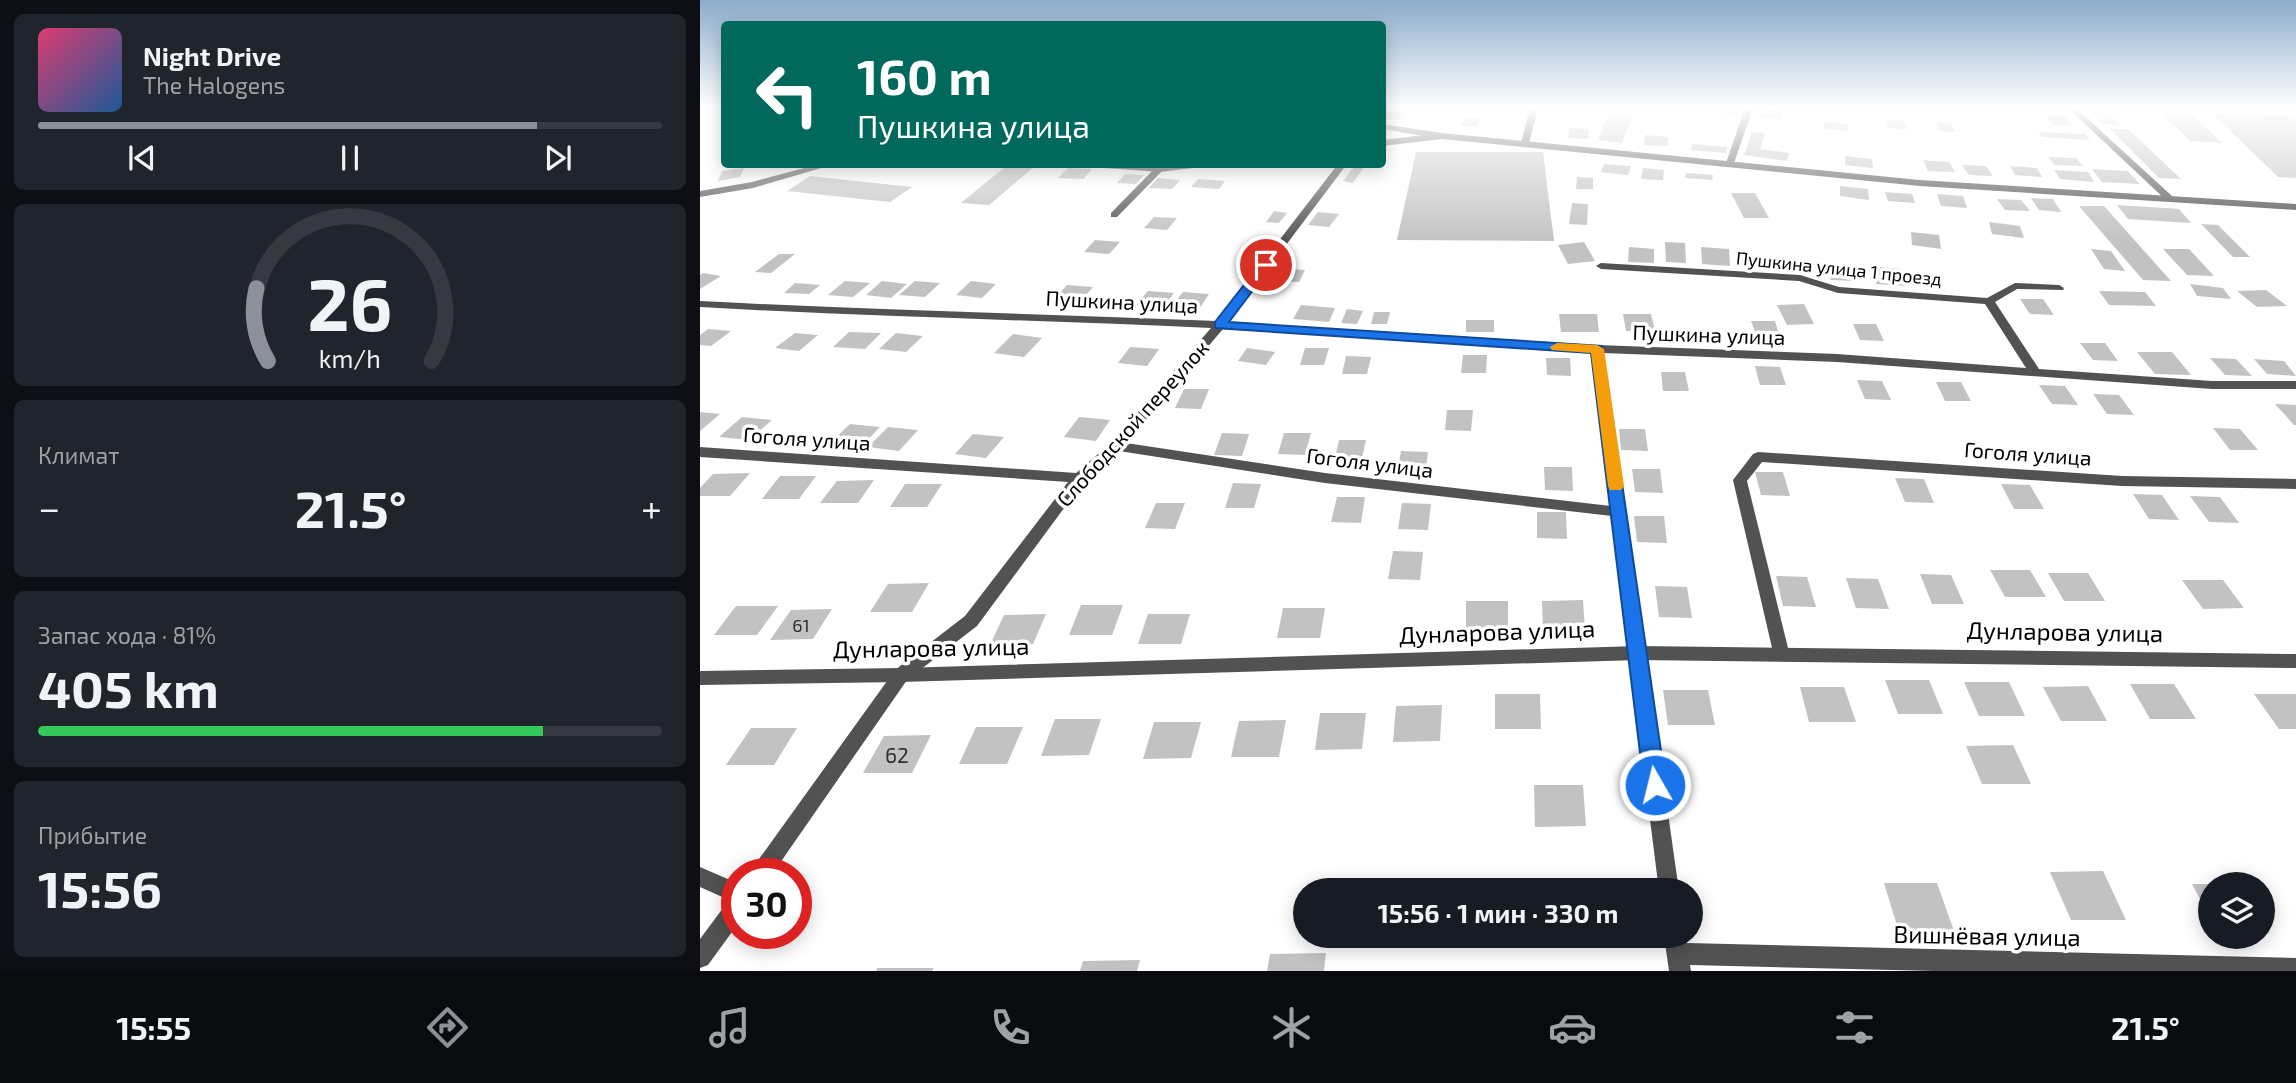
<!DOCTYPE html>
<html lang="ru">
<head>
<meta charset="utf-8">
<style>
	:root { --surface:#171b24; --page:#20242c; --text:#f1f3f6; --muted:#9ea1a6; --line:#363941; --accent:#8c9099 }
	body { margin:0; font-family:"Exo 2",sans-serif; background:var(--page); color:var(--text); height:100vh; display:flex; flex-direction:column; font-size:26px; white-space:nowrap }
	* { box-sizing:border-box; margin:0 }
	p { font-size:23px; color:var(--muted) }
	.icon { flex:none; width:38px; height:38px; fill:none; stroke:currentColor; stroke-width:2; stroke-linecap:round; stroke-linejoin:round }
	.map { position:relative; flex:1; overflow:hidden }
	.side { display:flex; flex-direction:column; gap:14px; padding:14px; background:#0d0f14; width:700px }
	.side>* { flex:none }
	.banner { position:absolute; left:21px; top:21px; width:665px; height:147px; border-radius:7px; box-shadow:0 4px 18px #0003; background:#00695c; color:#fff; overflow:hidden }
	.tools { position:absolute; left:1498px; top:872px; display:grid; gap:14px }
	.tools a { display:grid; place-items:center; width:77px; height:77px; border-radius:50%; background:var(--surface); box-shadow:0 4px 18px #0003; font-size:35px }
	.speed { position:absolute; left:21px; top:858px; display:flex; gap:14px; font-size:35px; font-weight:700; text-align:center }
	.speed>* { display:grid; place-content:center; width:91px; height:91px; border-radius:50%; background:var(--surface); box-shadow:0 4px 18px #0003; line-height:1 }
	.speed .limit { border:10px solid #d22; background:#fff; color:#111 }
	.pin { position:absolute; display:grid; place-items:center; width:60px; height:60px; color:#fff; margin:-30px; border:4px solid #fff; border-radius:50%; box-shadow:0 2px 7px #0007 }
	.me { position:absolute; width:77px; margin:-38px; rotate:352deg; stroke-linejoin:round; filter:drop-shadow(0 0 5px #0008) }
	.turn { display:flex; align-items:center; gap:24px; height:147px; padding:0 21px; font-size:32px }
	.turn .icon { width:91px; height:91px; stroke-width:2.5 }
	.turn b { display:block; font-size:49px; line-height:60px }
	.big { font-size:52px; font-weight:700; line-height:1.1 }
	.side .tile { flex:1; display:flex; flex-direction:column; justify-content:center; gap:10px; min-width:0; padding:0 24px; border-radius:10px; background:var(--page) }
	.side .dial { align-items:center; gap:0 }
	.dial svg { height:182px; overflow:visible; fill:none; stroke:var(--line); stroke-width:7; stroke-linecap:round; text-anchor:middle }
	.dial text { fill:var(--text); stroke:none }
	.song { display:flex; align-items:center; gap:21px }
	.cover { width:84px; height:84px; border-radius:10px; background:linear-gradient(135deg,hsl(340 70% 55%),hsl(210 70% 35%)) }
	.played { height:7px; border-radius:4px; background:linear-gradient(90deg,var(--accent) 80%,var(--line) 80%) }
	.keys { display:flex; justify-content:space-around; direction:ltr }
	.heat { display:flex; justify-content:space-between; align-items:center; font-size:38px; direction:ltr }
	.charge { height:10px; border-radius:5px; background:linear-gradient(90deg,#34c759 81%,var(--line) 0) }
	.trip { position:absolute; left:593px; top:878px; width:410px; height:70px; border-radius:35px; background:var(--surface); box-shadow:0 4px 18px #0003; font-weight:700; line-height:70px; text-align:center }
	.tab-bar { display:flex; height:112px; justify-content:space-around; align-items:center; background:#090b0e; color:var(--muted) }
	.tab-bar .icon { width:49px; height:49px }
	.tab-bar .on { color:var(--accent) }
	.tab-bar b { font-size:32px; color:var(--text) }
	main { display:flex; flex:1; min-height:0 }
	.map>svg:first-child { display:block }
</style>
</head>
<body>
<main>
<section class="side">
<div class="tile">
<div class="song"><i class="cover"></i><div><b>Night Drive</b><p>The Halogens</p></div></div>
<div class="played"></div>
<div class="keys"><svg class="icon" aria-label="previous" viewBox="0 0 24 24"><path d="M18 5L8 12l10 7zM5 5v14"/></svg><svg class="icon" aria-label="pause" viewBox="0 0 24 24"><path d="M8 5v14M16 5v14"/></svg><svg class="icon" aria-label="next" viewBox="0 0 24 24"><path d="M6 5l10 7-10 7zM19 5v14"/></svg></div>
</div>
<div class="tile dial"><svg viewBox="0 0 100 80">
<path d="M14 69A42 42 0 1 1 86 69"/>
<path d="M14 69A42 42 0 0 1 9 37" stroke="#8c9099"/>
<text x="50" y="56" font-size="32" font-weight="700">26</text>
<text x="50" y="72" font-size="11">km/h</text>
</svg></div>
<div class="tile"><p>Климат</p>
<div class="heat"><a>−</a><b class="big">21.5°</b><a>+</a></div>
</div>
<div class="tile"><p>Запас хода · 81%</p><b class="big">405 km</b><div class="charge"></div></div>
<div class="tile"><p>Прибытие</p><b class="big">15:56</b></div>
</section>
<div class="map">
<svg width="1596" height="971" viewBox="0 0 1596 971">
	<rect width="100%" height="100%" fill="#fff"/>
	<path fill="#c2c2c2" d="M1006,108h30l-1,7 -30,-4z
		M1386,108h17l18,17 -18,-1z
		M1457,108h28l37,35 -32,-2z
		M1061,109l21,1v10l-22,-2z
		M687,111l22,2 -5,7 -22,-1z
		M910,111l23,2 -11,30 -24,-3z
		M1512,113l84,4v61l-18,-1z
		M1346,116h19l7,9h-19z
		M767,117l15,1 -6,9 -16,-1z
		M1184,119l19,1 5,9 -20,-1z
		M1125,121l24,4 -2,6 -24,-3z
		M1235,122l15,1 6,9 -16,-1z
		M869,128l20,1 -1,10 -20,-1z
		M1410,129h18l53,50 -22,-1z
		M1052,132l13,1 -5,16 29,4 -2,8 -43,-6z
		M1338,132l47,2 5,6 -48,-3z
		M945,135l23,2v9l-24,-1z
		M992,144l35,3 -1,6 -35,-3z
		M716,152h127l11,89 -157,-1z
		M1145,156l27,3 1,9 -28,-3z
		M1348,157l28,1 7,8 -28,-1z
		M1223,160l26,2 6,10 -27,-1z
		M656,164h10l-13,19 -10,-2z
		M904,164l27,2 -3,9 -27,-3z
		M1262,165l24,1 7,10 -24,-1z
		M306,166l27,2 -44,37 -28,-2z
		M1310,166l27,2 5,9 -27,-2z
		M44,168l-4,9 -22,4 4,-10z
		M368,168l24,1 -9,10 -25,-1z
		M943,168l21,2 -1,10 -22,-1z
		M1392,169l36,2 12,13 -38,-2z
		M1354,170l34,2 6,10 -34,-3z
		M986,173l27,2 -1,5 -27,-2z
		M425,174l19,1 -8,9 -19,-1z
		M110,176l102,11 -22,15 -103,-11z
		M877,177l16,1v11h-17z
		M458,178l22,2 -8,9 -23,-1z
		M498,179l27,2 -6,8 -28,-2z
		M1140,186l28,3 1,11 -29,-4z
		M1185,192l27,2 3,9 -27,-2z
		M1031,193h24l14,25h-25z
		M1237,194l26,2 4,12 -26,-2z
		M1331,198l22,1 8,13 -22,-2z
		M1297,199l24,1 9,11 -25,-1z
		M872,203l16,1 -1,21 -18,-1z
		M1417,205l62,4 12,14 -63,-4z
		M1379,206h25l67,75 -28,-1z
		M574,211l13,2 -8,10 -13,-1z
		M618,212l21,2 -10,13 -21,-2z
		M454,217l23,1 -10,12 -23,-2z
		M1289,222l31,4 4,12 -32,-4z
		M1501,224l17,1 32,32h-17z
		M1211,232l28,3 2,14 -29,-4z
		M395,240l25,2 -11,12 -25,-2z
		M884,242l11,19 -27,3 -10,-19z
		M965,242l20,1 1,20 -20,-1z
		M929,247l25,2v14l-26,-1z
		M1001,247l28,2 1,17 -28,-2z
		M1391,249l20,2 14,20 -21,-2z
		M1463,249h26l25,27 -27,-1z
		M79,254h16l-24,19 -16,-1z
		M1126,264l27,1 6,16 -28,-1z
		M1171,266l30,3 6,17 -31,-2z
		M578,268l27,2 -6,12 -27,-1z
		M3,273l18,3 -21,13v-14z
		M145,281l25,2 -17,14 -25,-2z
		M182,281l25,3 -16,14 -25,-3z
		M215,281l25,2 -15,14 -26,-2z
		M271,281l25,3 -14,14 -26,-3z
		M95,283l25,2 -11,9 -25,-1z
		M1490,284l33,4 8,11 -34,-3z
		M367,285l26,2 -12,14 -27,-2z
		M1566,290l21,16 -30,1 -20,-16z
		M448,291l26,2 -11,15 -27,-3z
		M1399,291l46,1 11,14 -47,-1z
		M483,292l26,2 -10,15 -27,-3z
		M1320,299h23l11,16 -24,-1z
		M1104,304l10,20 -27,1 -10,-20z
		M601,305l34,3 -6,14 -36,-3z
		M647,309l16,2 -6,13 -16,-1z
		M674,312h16l-3,12h-16z
		M859,314h38l2,18h-38z
		M923,314h28l4,17h-29z
		M766,320h28v12h-28z
		M1051,321h24l5,17 -23,-1z
		M1153,324h23l8,17 -24,-1z
		M8,329l23,2 -20,15 -11,-1v-10z
		M149,332l32,1 -16,16 -32,-2z
		M95,333l23,2 -19,16 -24,-3z
		M196,333l27,3 -17,16 -27,-3z
		M313,334l29,4 -18,19 -30,-4z
		M1380,343h25l13,18 -25,-1z
		M430,347l29,2 -12,17 -29,-3z
		M547,348l28,4 -9,13 -28,-4z
		M605,348h24l-5,17h-24z
		M1437,352h35l19,23 -36,-1z
		M763,355h24l-1,18h-25z
		M646,356l25,1 -4,17h-25z
		M846,358h24l1,18 -24,-1z
		M1510,358l26,1 16,17 -27,-1z
		M1554,359l30,2 12,15 -29,-2z
		M1055,366l25,1 6,18h-26z
		M961,372h24l4,19h-26z
		M1157,380l25,1 9,19 -26,-1z
		M1236,382h25l10,19h-26z
		M1339,385l26,1 13,19 -26,-1z
		M484,389h25l-8,20 -26,-1z
		M1393,394l26,1 15,20 -27,-1z
		M1575,404l21,1v20h-2z
		M747,410h26l-2,21 -26,-1z
		M0,412l20,2 -20,17z
		M42,417l30,3 -23,20 -30,-3z
		M379,417l31,3 -14,21 -32,-4z
		M150,424l30,3 -20,21 -31,-4z
		M188,427l30,3 -19,21 -31,-4z
		M1513,428l27,1 18,21h-28z
		M919,429h26l3,22 -27,-1z
		M522,433l27,1 -7,22 -28,-1z
		M584,433h27l-6,22 -27,-1z
		M273,434l31,3 -18,21 -31,-4z
		M639,440h27l-5,22h-27z
		M701,451l27,1 -3,23 -28,-1z
		M844,467h28l1,24 -28,-1z
		M932,469h28l3,24 -28,-1z
		M1055,472h28l7,24 -29,-1z
		M50,473l-20,23h-30v-8l13,-14z
		M80,476h36l-17,23h-37z
		M1195,478l29,1 10,24 -29,-1z
		M174,480l-16,23h-38l17,-22z
		M533,483l28,1 -7,24h-29z
		M205,484h37l-15,23h-37z
		M1301,484l29,1 14,24h-30z
		M1433,494l29,1 17,25 -30,-1z
		M1490,496l30,1 19,26 -30,-1z
		M637,497h28l-4,26 -30,-1z
		M456,503h29l-10,26 -30,-1z
		M702,503l29,1 -3,26 -30,-1z
		M837,512h29l1,27 -30,-1z
		M934,516h30l3,27 -30,-1z
		M693,551l30,1 -3,28 -32,-1z
		M1290,570h40l16,27h-41z
		M1348,573h40l17,28h-41z
		M1220,574l31,1 13,29h-32z
		M1076,576l31,1 9,30 -33,-1z
		M1146,578l32,1 11,30 -33,-1z
		M1482,580h41l21,28 -41,1z
		M229,583l-17,29h-42l18,-28z
		M955,586l32,1 5,31 -33,-1z
		M883,600l2,30h-42l-1,-29z
		M766,601h42v30h-42z
		M381,605h42l-11,30h-43z
		M36,606h42l-21,29h-43z
		M583,608h42l-5,30h-43z
		M132,609l-19,30 -43,1 21,-30z
		M346,614l-13,30 -43,1 14,-30z
		M448,614h42l-9,30h-43z
		M1185,680h44l14,34h-45z
		M1264,682h45l16,34h-46z
		M1430,684h44l22,35h-46z
		M1388,686l19,35h-46l-18,-34z
		M1100,687h44l12,35h-47z
		M963,690h45l7,35h-47z
		M795,694h45l1,35h-46z
		M1554,694h42v35h-17z
		M742,705l-2,36 -47,1 3,-36z
		M620,713h46l-4,36 -47,1z
		M355,719h46l-12,36 -48,1z
		M586,720l-7,37h-48l8,-36z
		M454,722h47l-10,36 -48,1z
		M276,727h47l-16,37h-48z
		M51,728h46l-23,37h-48z
		M231,735l-19,38h-49l21,-37z
		M1313,745l18,39h-49l-16,-38z
		M834,785h49l3,41 -51,1z
		M1403,871l23,49h-55l-21,-48z
		M1184,883h53l17,48 -55,1z
		M1492,884h18v34z
		M626,953l-2,18h-57l3,-17z
		M440,960l-3,11h-57l3,-10z
		M177,968h57l-2,3h-56z"/>
	<g fill="none" stroke-linecap="round" stroke-linejoin="round">
		<path fill="#525252" fill-rule="evenodd" d="M830,108h8l-9,35 -4,3 -4,-3z
			M1045,108h8l-19,55 -7,2 -1,-2z
			M1199,108h8v1l-4,2z
			M1368,108h8l96,88v4h-6z
			M682,124l60,9 4,3 -4,3 -60,-10z
			M459,164h10l-52,53h-6v-4z
			M638,164h9l-119,158 369,23 240,9 189,14 -41,-64 -147,-11 -39,-12 -198,-12 -5,-3 5,-3 199,12 39,12 148,11 28,-15 44,2 5,3 -1,2 -46,-1 -22,13 44,67 173,12h84v8h-84l-375,-27 -234,-9 76,538h-20l-47,-375 -287,-33 -206,-32 -35,30 -107,145 -70,54 -134,193h-22l3,-7 141,-196 70,-54 103,-134 -368,-25v-10l376,26 35,-30 100,-115c-170,-8 -341,-11 -511,-21v-6c172,9 345,13 517,20zM523,329l368,23 20,154 -286,-33 -199,-30z
			M1058,452l364,24 174,3v10l-174,-3 -360,-24 -15,19 42,171 -2,5 -6,2 -6,-2 -2,-5 -40,-172 20,-26z
			M0,867l37,16v42l-29,40 -8,3v-29l29,-39 -29,-13z
			M964,936h22l1,7 609,15v13h-362l-244,-6 1,6h-22z"/>
		<path fill="#525252" fill-rule="evenodd" d="M742,133l478,47 376,24v6l-376,-24 -478,-47 -60,7v-6z
			M119,164h16l-82,24 -53,9v-6l52,-9z
			M387,164l73,2 65,-2 -65,8 -69,-5z
			M938,646l658,8v14l-658,-8 -737,22 -201,3v-14l201,-3z"/>
	</g>
	<linearGradient id="sky" x2="0" y2="1"><stop stop-color="#8baccb"/><stop offset="0.44" stop-color="#fff"/><stop offset="1" stop-color="#fff" stop-opacity="0"/></linearGradient>
	<rect width="1596" height="244" fill="url(#sky)"/>
	<path fill="#1a73e8" stroke="#114b97" stroke-width="2" d="M562,262l10,3 -43,57 373,24 64,439 -3,7 -8,3 -7,-3 -4,-7 -53,-432 -376,-25v-6z"/>
	<path fill="#f59e0b" d="M857,343l40,2 7,4 20,137 -3,4h-11l-2,-4 -17,-133 -39,-3 -2,-3z"/>
	<g text-anchor="middle" dominant-baseline="central" stroke-width="7" stroke-linejoin="round" paint-order="stroke">
		<g font-size="18" fill="#000" stroke="#fff">
			<text transform="translate(1139 268) rotate(6)">Пушкина улица 1 проезд</text>
		</g>
		<g font-size="18" fill="#303030">
			<text x="101" y="625">61</text>
		</g>
		<g font-size="21" fill="#000" stroke="#fff">
			<text transform="translate(422 301) rotate(3)">Пушкина улица</text>
			<text transform="translate(1009 334) rotate(2)">Пушкина улица</text>
			<text transform="translate(432 423) rotate(-48)">Слободской переулок</text>
			<text transform="translate(107 438) rotate(4)">Гоголя улица</text>
			<text transform="translate(1328 453) rotate(4)">Гоголя улица</text>
			<text transform="translate(670 462) rotate(7)">Гоголя улица</text>
		</g>
		<g font-size="21" fill="#303030">
			<text x="197" y="754">62</text>
		</g>
		<g font-size="24" fill="#000" stroke="#fff">
			<text transform="translate(797 631) rotate(-2)">Дунларова улица</text>
			<text transform="translate(1365 631) rotate(1)">Дунларова улица</text>
			<text transform="translate(231 647) rotate(-1)">Дунларова улица</text>
			<text transform="translate(1287 935) rotate(1)">Вишнёвая улица</text>
		</g>
	</g>
</svg>
<div class="tools">
<a><svg class="icon" aria-label="layers" viewBox="0 0 24 24"><path d="M12 4l9 5-9 5-9-5zM3 14l9 5 9-5"/></svg></a>
</div>
<div class="speed"><div class="limit">30</div></div>
<div class="pin" style="left:566px;top:265px;background:#d93025"><svg class="icon" aria-label="arrive" viewBox="0 0 24 24"><path d="M6 21V4h12l-3 4 3 4H6"/></svg></div>
<svg class="me" style="left:955px;top:785px" viewBox="-20 -20 40 40"><circle r="17" fill="#1a73e8" stroke="#fff" stroke-width="3"/><path d="M0-11L8 9 0 5-8 9z" fill="#fff"/></svg>
<div class="trip">15:56 · 1 мин · 330 m</div>
<div class="banner">
<div class="turn"><svg class="icon" aria-label="left" viewBox="0 0 24 24"><path d="M17 20v-9H6M10 6l-5 5 5 5"/></svg><div><b>160 m</b>Пушкина улица</div></div>
</div>
</div>
</main>
<nav class="tab-bar">
<b>15:55</b>
<svg class="icon on" aria-label="directions" viewBox="0 0 24 24"><path d="M12 3l9 9-9 9-9-9zM9 14v-3h6M13 9l2 2-2 2"/></svg>
<svg class="icon" aria-label="music" viewBox="0 0 24 24"><path d="M9 18V5l10-2v13"/><circle cx="6" cy="18" r="3"/><circle cx="16" cy="16" r="3"/></svg>
<svg class="icon" aria-label="phone" viewBox="0 0 24 24"><path d="M5 4h4l2 5-3 2q2 4 5 5l2-3 5 2v4C11 20 4 13 5 4z"/></svg>
<svg class="icon" aria-label="climate" viewBox="0 0 24 24"><path d="M12 3v18M4 7l16 10M4 17L20 7"/></svg>
<svg class="icon" aria-label="car" viewBox="0 0 24 24"><path d="M5 17H2v-5l4-1 3-4h7l3 4 3 1v5h-3M9 17h6M6 11h13"/><circle cx="7" cy="17" r="2"/><circle cx="17" cy="17" r="2"/></svg>
<svg class="icon" aria-label="filters" viewBox="0 0 24 24"><path d="M4 7h16M4 17h16"/><circle cx="9" cy="7" r="2"/><circle cx="15" cy="17" r="2"/></svg>
<b>21.5°</b>
</nav>
</body>
</html>
